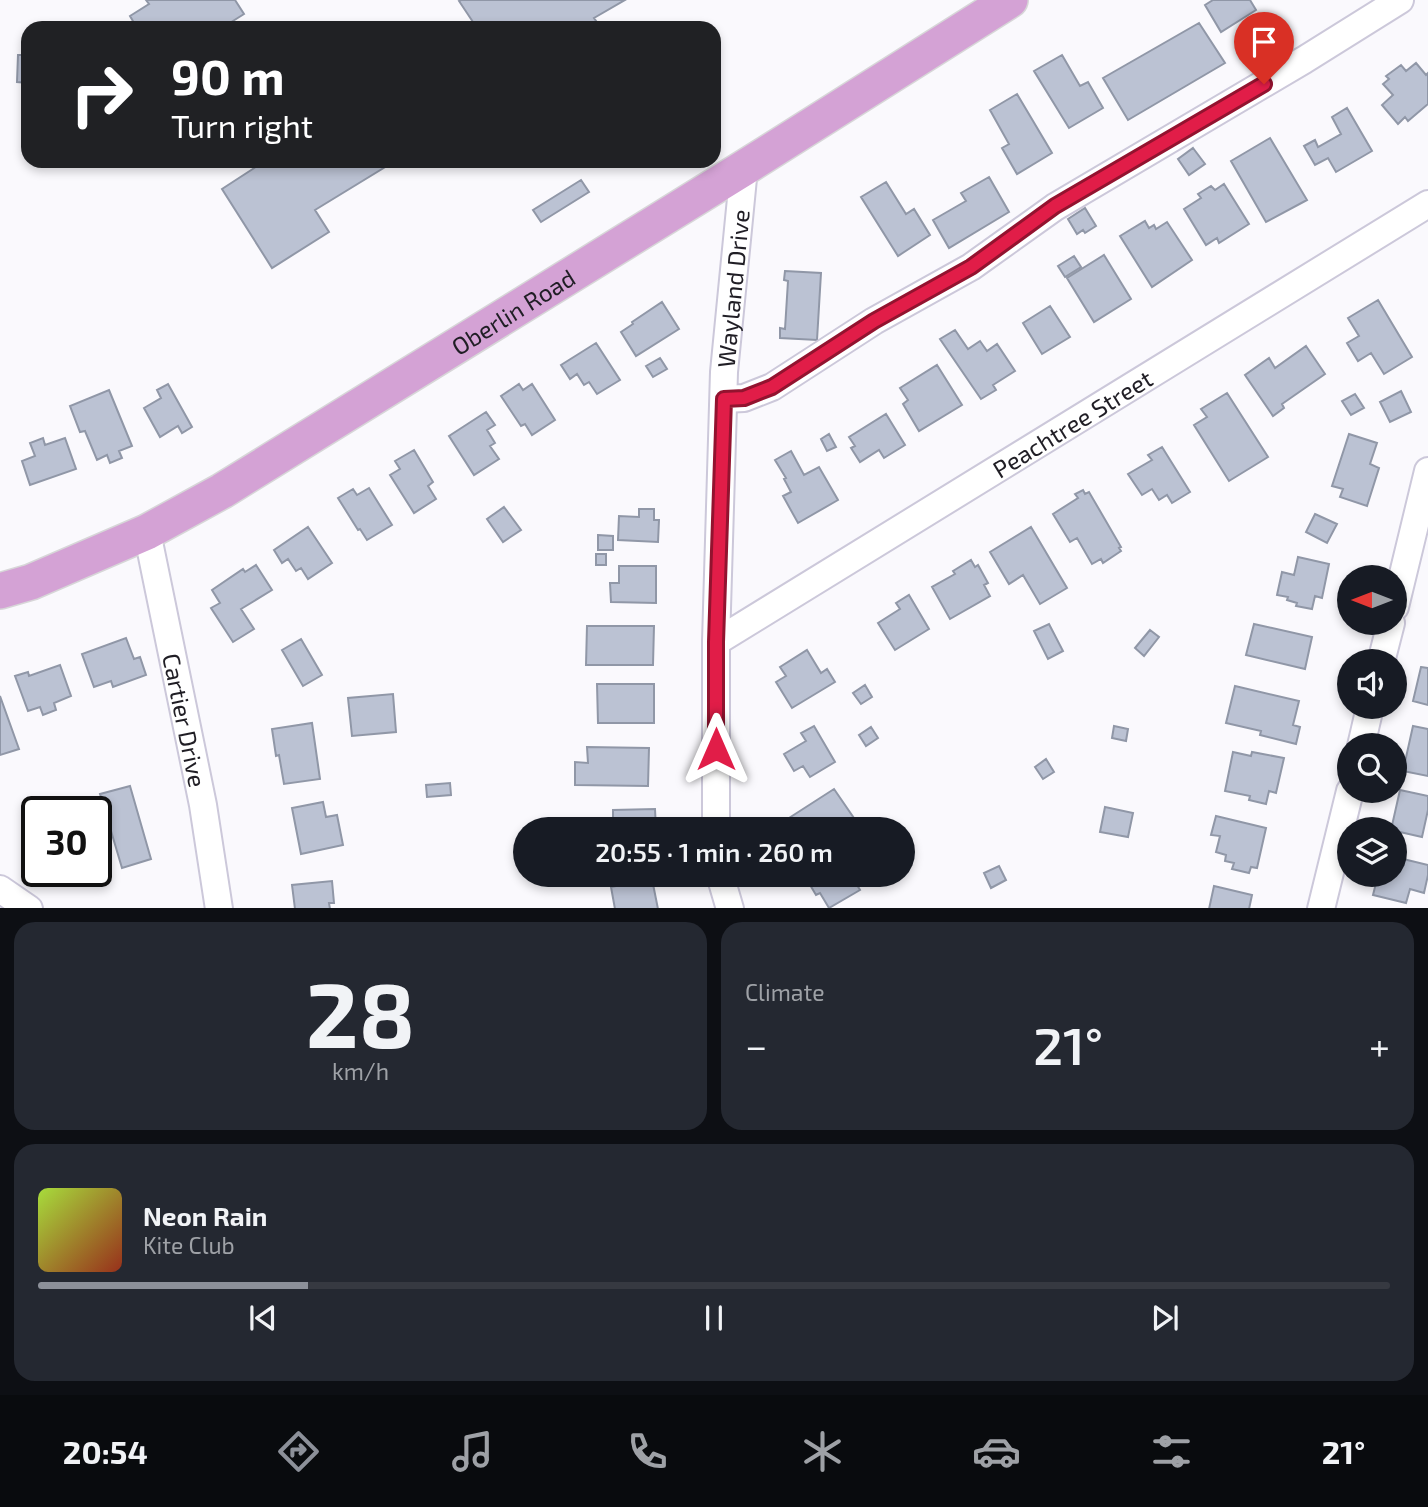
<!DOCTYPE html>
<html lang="en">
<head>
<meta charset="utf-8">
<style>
	:root { --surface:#171b24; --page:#242831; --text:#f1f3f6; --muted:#9ea1a6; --line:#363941; --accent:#8c9099 }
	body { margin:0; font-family:"Exo 2",sans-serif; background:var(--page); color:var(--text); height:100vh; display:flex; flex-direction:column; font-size:26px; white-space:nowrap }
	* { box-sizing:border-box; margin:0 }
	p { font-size:23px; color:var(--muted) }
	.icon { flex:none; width:38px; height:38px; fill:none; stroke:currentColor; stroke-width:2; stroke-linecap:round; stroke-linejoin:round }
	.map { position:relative; height:908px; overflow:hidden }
	.side { display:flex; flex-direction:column; gap:14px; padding:14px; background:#0d0f14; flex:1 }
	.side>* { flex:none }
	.banner { position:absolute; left:21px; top:21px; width:700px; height:147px; border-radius:21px; box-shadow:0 4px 10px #0003; background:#202124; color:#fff; overflow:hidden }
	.needle { width:46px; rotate:270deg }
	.controls { position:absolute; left:1337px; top:565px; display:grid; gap:14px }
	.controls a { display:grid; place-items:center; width:70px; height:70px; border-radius:50%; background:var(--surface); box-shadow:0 4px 10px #0003; font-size:35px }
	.speed { position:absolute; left:21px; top:796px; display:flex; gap:14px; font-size:35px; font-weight:700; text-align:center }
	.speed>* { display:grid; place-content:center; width:91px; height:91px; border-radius:50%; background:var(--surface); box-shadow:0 4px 10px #0003; line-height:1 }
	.speed .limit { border:4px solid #111; border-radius:10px; background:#fff; color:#111 }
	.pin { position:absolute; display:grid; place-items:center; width:60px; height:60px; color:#fff; margin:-72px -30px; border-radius:50% 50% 50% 0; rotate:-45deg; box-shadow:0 0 7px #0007 }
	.pin .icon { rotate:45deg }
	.me { position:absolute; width:77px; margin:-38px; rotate:0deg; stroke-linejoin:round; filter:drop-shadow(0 0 5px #0008) }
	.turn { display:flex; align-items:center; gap:24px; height:147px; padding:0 35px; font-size:32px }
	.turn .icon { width:91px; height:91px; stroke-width:2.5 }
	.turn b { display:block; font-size:49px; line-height:60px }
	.big { font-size:52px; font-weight:600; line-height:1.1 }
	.side .card { flex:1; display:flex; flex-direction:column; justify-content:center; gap:10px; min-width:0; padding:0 24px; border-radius:21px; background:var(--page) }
	.side .dial { align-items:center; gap:0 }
	.dial b { font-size:91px; line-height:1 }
	.song { display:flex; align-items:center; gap:21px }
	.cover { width:84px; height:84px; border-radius:10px; background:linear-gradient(135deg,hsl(80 70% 55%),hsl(10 70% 35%)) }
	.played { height:7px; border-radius:4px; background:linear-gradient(90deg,var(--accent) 20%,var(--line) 20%) }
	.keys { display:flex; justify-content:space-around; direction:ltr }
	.heat { display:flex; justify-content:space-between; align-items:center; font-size:38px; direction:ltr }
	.side .tiles { flex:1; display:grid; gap:14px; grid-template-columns:1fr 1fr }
	.card:last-child { grid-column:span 2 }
	.trip { position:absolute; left:513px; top:817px; width:402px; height:70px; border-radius:35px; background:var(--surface); box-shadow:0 4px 10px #0003; font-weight:600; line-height:70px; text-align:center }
	.tab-bar { display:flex; height:112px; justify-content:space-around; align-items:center; background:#090b0e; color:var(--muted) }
	.tab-bar .icon { width:49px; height:49px }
	.tab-bar .active { color:var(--accent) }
	.tab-bar b { font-size:32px; color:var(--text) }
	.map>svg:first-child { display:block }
</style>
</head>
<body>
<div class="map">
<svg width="1428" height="909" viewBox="0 0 1428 909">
	<rect width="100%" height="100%" fill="#faf9fd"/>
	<path fill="#bbc2d3" stroke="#9097a7" stroke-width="2" d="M146,0h89l9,14 -19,12 1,2h-89l-7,-12 19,-12z
		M461,0h164l-31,18 7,10h-124l-18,-27z
		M1213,0h37l6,10 -35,22 -16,-27z
		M1199,23l26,40 -97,57 -25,-42z
		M18,55h10v28l-11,-1z
		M1062,55l18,31 8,-4 15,26 -34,20 -35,-57z
		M1416,63l10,12 2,-2v31l-20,17 -3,-4 -7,7 -16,-19 11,-10 -10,-11 6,-5 -3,-3 15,-11 5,6z
		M1017,94l35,59 -35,21 -15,-26 7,-4 -19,-34z
		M1347,108l25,43 -36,21 -8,-14 -13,7 -11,-19 11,-6 3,7 23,-13 -9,-17z
		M1270,138l37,62 -41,22 -35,-61z
		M1193,148l12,16 -16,11 -11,-16z
		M265,161h130l-80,49 14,22 -57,36 -50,-79z
		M989,177l20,35 -60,36 -16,-28 33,-19 -5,-8z
		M581,180l8,12 -48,30 -8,-12z
		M886,182l20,32 8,-5 16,26 -32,21 -37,-59z
		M1224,184l25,40 -30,19 -2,-5 -11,7 -22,-36 17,-11 -3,-4 13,-8 4,4z
		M1085,208l11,18 -11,7 -2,-3 -6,4 -9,-15z
		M1145,221l4,7 5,-3 2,4 11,-7 25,38 -40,27 -32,-51z
		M1104,255l27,44 -37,23 -27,-44z
		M1074,256l7,11 -16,10 -7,-11z
		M785,271l36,2 -4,67 -37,-2v-10l5,1 3,-48 -4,-1z
		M1378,300l34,57 -28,17 -13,-21 -13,8 -11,-18 12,-7 -11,-18z
		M662,302l17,27 -43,27 -15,-24 12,-8 -1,-2z
		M1050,306l20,31 -28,17 -19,-31z
		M955,330l13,19 12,-8 7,10 10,-7 18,27 -22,14 3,5 -15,9 -41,-60z
		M596,343l24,37 -23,14 -8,-12 -5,3 -7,-11 -7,5 -9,-14z
		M1306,346l19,28 -43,30 2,4 -11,8 -28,-41 24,-17 6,10z
		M660,358l7,11 -14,8 -7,-11z
		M937,365l25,40 -43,26 -16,-27 5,-4 -8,-12z
		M168,384l24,43 -10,6 -4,-7 -18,11 -16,-29 17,-10 -4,-8z
		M519,384l4,6 9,-6 23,36 -23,15 -7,-11 -4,2 -20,-30z
		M109,390l23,56 -13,5 3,7 -12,5 -3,-8 -10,5 -12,-29 -5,1 -10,-26z
		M1401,391l10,21 -21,10 -10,-20z
		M1227,393l41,64 -39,24 -35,-56 13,-8 -6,-8z
		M1355,394l9,14 -13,7 -9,-14z
		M486,412l9,13 -8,5 8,13 -5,3 9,13 -25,16 -25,-39z
		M886,414l19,31 -21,13 -5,-8 -19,12 -9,-14 4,-2 -6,-9z
		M829,434l7,13 -9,4 -6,-12z
		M1349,434l28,9 -7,21 9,4 -12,38 -27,-9 3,-8 -11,-3z
		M43,438l2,7 20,-7 11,31 -46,16 -8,-24 13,-5 -5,-13z
		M1162,447l28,45 -18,11 -5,-8 -8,5 -7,-11 -10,6 -14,-21 24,-14 -4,-5z
		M414,450l19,32 -5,4 8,13 -22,14 -24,-38 10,-6 -5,-8z
		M791,451l13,24 15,-8 19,33 -40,23 -15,-27 8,-4 -7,-13 2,-1 -11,-18z
		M369,488l23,37 -25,15 -7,-11 -2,1 -20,-32 15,-9 4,6z
		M1083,490l2,4 4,-2 32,55 -2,1 2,3 -18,12 -2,-4 -9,5 -15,-26 -7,4 -17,-28 25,-16 -3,-4z
		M504,507l17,23 -18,12 -16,-23z
		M639,509h15v11h5l-1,22 -40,-2 1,-24 20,1z
		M1315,514l22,10 -10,19 -21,-11z
		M308,527l24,36 -24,16 -7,-11 -5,3 -8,-12 -6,4 -8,-13z
		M1031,527l36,61 -27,16 -17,-29 -14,9 -19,-32z
		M598,535l15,1v14h-15z
		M596,554h10v11h-10z
		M1298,557l31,7 -7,34 -7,-2 -3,13 -16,-3 1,-3 -10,-3 1,-3 -11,-2 5,-23 12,3z
		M971,560l4,7 3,-2 10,18 -4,2 6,11 -40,23 -18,-32 23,-13 -2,-3z
		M256,565l16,25 -31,19 13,20 -21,13 -22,-34 9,-5 -8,-13 31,-21 2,3z
		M619,566h37v37l-45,-1 -1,-19h9z
		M909,595l20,34 -34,21 -17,-27 22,-14 -4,-6z
		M1049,624l14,27 -15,8 -14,-28z
		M1254,624l58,13 -7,32 -59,-14z
		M587,626h67l-1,39h-67z
		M1150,630l9,7 -15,19 -9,-8z
		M126,638l8,21 6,-2 6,18 -33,12 -2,-6 -17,6 -12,-33z
		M301,639l21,36 -19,11 -21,-36z
		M807,650l14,23 6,-4 8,13 -43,26 -16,-26 10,-6 -6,-9z
		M60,665l11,31 -17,7 2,7 -13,5 -3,-8 -12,4 -13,-35 13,-4 1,4z
		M1421,667l7,1v37l-15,-4z
		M597,684h57v39h-56z
		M865,685l7,12 -11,7 -8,-11z
		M1235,686l64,15 -6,24 7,2 -4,17 -36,-9 1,-4 -35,-8z
		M393,694l3,38 -44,4 -4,-38z
		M0,696l19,53 -19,6z
		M312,723l8,56 -36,5 -5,-29 -3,1 -4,-27z
		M814,726l21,36 -25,15 -7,-11 -9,5 -10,-17 22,-13 -5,-8z
		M1114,726l14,3 -2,12 -14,-3z
		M1413,726l15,3v47l-25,-5z
		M871,727l7,11 -12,8 -7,-11z
		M587,747l62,1 -1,38 -73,-1v-23l13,1z
		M1233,752l18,4 1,-4 32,6 -8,35 -7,-2 -3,13 -17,-4 1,-4 -25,-5z
		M1046,759l8,13 -11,7 -8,-12z
		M450,783l1,12 -24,2 -1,-12z
		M130,786l21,73 -29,9 -22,-74z
		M834,789l24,35 -10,6h-52l-7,-12z
		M1400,790l28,6v14l-6,27 -31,-7z
		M323,802l3,15 11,-2 6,30 -42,9 -9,-46z
		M1105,807l28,6 -5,24 -28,-5z
		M655,809l1,21h-56v-5l13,-1v-14z
		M1216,816l50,12 -9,40 -6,-1 -2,6 -17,-4 2,-6 -9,-2 1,-6 -10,-3 4,-16 -9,-1z
		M1395,857l33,8v10l-4,18 -14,-4 -4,14 -33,-8 5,-20h17z
		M999,866l7,14 -15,8 -7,-15z
		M811,875h40l9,15 -31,18 -9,-15 -4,2 -10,-17z
		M652,879l6,30h-43l-4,-22z
		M332,881l2,22h-5l1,6h-35l-3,-24z
		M1214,886l38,9 -3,14h-40z"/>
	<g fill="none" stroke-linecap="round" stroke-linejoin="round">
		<g stroke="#ccc8da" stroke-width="30">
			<g id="minor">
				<path d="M724,399l20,-1 28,-11 102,-66 97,-54 84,-60 249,-147 96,-60"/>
				<path id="s1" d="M147,532l56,273 16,104"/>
				<path d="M1395,607l33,-136"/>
				<path id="s2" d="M716,642l712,-438"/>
				<path d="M1381,662l10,-39"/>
				<path d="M1361,746l9,-39"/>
				<path id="s3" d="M716,830v-188l8,-270 20,-204"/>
				<path d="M720,875l10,34"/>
				<path d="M0,889l29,20"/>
				<path d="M1321,909l29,-118"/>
			</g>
		</g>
		<g stroke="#d7d6d8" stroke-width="38">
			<g id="major">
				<path id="s4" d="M0,591l31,-9 116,-50 75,-41 522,-323 266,-168"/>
			</g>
		</g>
		<use href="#minor" stroke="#fff" stroke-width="26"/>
		<use href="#major" stroke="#d4a2d5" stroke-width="35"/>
	</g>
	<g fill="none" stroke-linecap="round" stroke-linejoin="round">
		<g stroke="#92132f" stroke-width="18">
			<path id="route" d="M716,749v-107l8,-243 20,-1 28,-11 102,-66 97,-54 84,-61 209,-122"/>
		</g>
		<use href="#route" stroke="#e11d48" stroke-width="12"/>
	</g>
	<g text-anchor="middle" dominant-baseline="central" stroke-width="5" stroke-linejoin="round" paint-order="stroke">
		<g font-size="24" fill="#201e25" stroke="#fff">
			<text stroke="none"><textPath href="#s3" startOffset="542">Wayland Drive</textPath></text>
			<text stroke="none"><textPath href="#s4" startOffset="586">Oberlin Road</textPath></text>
			<text stroke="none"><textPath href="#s2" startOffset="418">Peachtree Street</textPath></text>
			<text stroke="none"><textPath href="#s1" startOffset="192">Cartier Drive</textPath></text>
		</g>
	</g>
</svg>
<div class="controls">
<a><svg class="needle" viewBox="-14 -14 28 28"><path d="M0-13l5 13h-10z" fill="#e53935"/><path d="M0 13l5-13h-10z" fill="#9ea1a6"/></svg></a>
<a><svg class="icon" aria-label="sound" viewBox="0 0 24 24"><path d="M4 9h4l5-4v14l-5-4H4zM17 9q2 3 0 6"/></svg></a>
<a><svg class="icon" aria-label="search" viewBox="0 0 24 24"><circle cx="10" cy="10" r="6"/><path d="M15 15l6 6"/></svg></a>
<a><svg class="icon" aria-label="layers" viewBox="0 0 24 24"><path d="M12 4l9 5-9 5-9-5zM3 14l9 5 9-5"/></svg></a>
</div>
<div class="speed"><div class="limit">30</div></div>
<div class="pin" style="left:1264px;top:84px;background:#d93025"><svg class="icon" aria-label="arrive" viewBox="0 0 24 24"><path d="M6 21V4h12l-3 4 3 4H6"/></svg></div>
<svg class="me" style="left:716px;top:749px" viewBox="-20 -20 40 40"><path d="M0-17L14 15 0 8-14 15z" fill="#e11d48" stroke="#fff" stroke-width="4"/></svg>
<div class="trip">20:55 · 1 min · 260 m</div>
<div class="banner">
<div class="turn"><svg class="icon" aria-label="right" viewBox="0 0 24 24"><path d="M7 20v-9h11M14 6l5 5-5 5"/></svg><div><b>90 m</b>Turn right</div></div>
</div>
</div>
<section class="side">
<div class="tiles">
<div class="card dial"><b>28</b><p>km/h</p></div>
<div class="card"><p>Climate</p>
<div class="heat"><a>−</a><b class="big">21°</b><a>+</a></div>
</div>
<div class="card">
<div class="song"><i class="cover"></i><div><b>Neon Rain</b><p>Kite Club</p></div></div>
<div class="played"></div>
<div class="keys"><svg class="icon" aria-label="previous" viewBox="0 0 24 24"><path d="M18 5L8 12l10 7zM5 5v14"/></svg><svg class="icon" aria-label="pause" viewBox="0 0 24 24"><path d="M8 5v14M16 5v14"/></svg><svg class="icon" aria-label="next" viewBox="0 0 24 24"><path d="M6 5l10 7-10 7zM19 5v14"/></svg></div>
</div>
</div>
</section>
<nav class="tab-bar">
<b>20:54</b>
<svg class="icon active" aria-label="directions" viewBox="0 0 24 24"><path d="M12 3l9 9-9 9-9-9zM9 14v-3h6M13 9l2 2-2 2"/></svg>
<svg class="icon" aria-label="music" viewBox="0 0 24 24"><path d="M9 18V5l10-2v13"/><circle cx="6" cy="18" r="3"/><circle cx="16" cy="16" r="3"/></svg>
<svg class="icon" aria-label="phone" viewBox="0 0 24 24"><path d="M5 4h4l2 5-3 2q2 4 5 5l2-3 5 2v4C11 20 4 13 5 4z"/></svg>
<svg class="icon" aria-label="climate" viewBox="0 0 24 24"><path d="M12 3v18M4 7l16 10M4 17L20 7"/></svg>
<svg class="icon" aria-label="car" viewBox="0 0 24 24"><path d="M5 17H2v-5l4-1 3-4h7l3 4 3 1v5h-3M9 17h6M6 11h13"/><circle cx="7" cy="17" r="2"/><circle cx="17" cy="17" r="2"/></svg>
<svg class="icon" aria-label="filters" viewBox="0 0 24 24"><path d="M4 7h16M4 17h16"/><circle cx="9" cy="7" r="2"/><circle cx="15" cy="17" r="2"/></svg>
<b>21°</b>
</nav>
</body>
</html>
